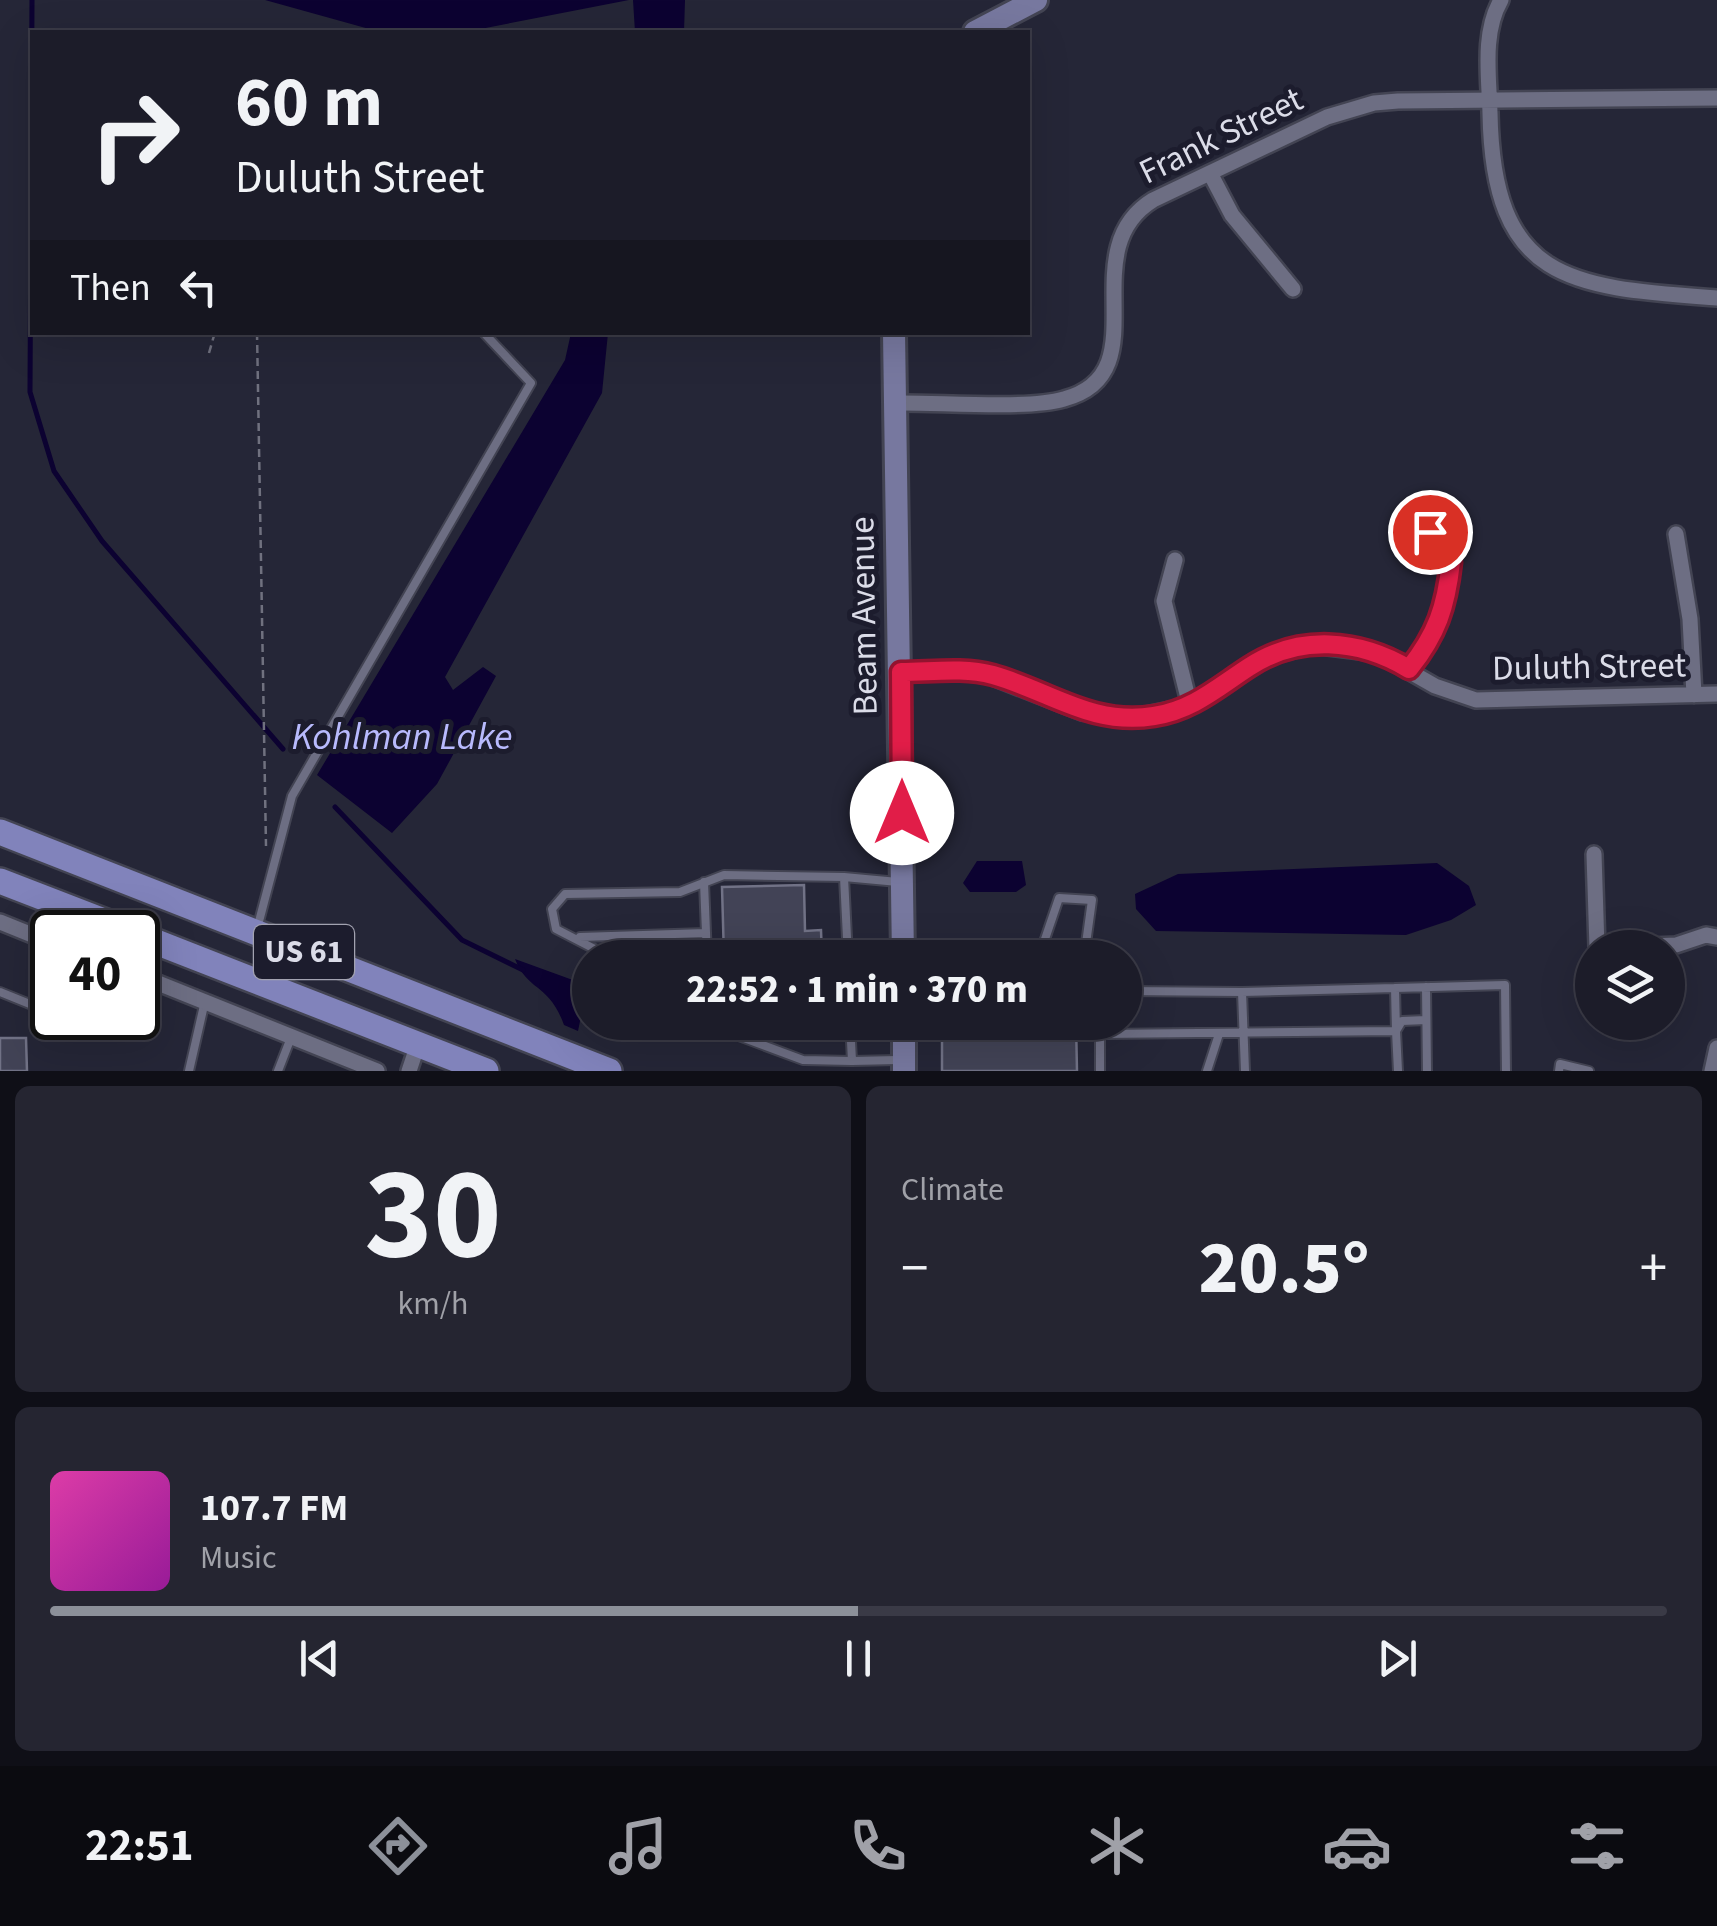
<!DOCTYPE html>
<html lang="en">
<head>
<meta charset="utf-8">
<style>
	:root { --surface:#1c1c29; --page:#252531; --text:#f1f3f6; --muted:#a0a1a8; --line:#3a3a46; --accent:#8c9099 }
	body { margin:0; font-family:"Source Sans 3",sans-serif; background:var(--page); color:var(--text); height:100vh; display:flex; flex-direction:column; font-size:38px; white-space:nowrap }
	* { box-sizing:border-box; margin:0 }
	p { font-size:32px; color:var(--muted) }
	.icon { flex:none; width:55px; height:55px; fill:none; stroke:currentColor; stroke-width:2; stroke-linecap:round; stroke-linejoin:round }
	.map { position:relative; height:1071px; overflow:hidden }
	.panel { display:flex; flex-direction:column; gap:15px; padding:15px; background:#0f0f17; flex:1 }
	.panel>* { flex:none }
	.top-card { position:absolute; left:30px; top:30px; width:1000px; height:305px; border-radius:0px; box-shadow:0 10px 40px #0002,0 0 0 2px var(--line); background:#1c1c29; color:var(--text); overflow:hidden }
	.fabs { position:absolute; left:1575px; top:930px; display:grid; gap:20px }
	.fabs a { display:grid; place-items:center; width:110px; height:110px; border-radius:50%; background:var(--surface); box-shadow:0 10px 40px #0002,0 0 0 2px var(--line); font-size:50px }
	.speed { position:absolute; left:30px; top:910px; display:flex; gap:20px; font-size:50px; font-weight:700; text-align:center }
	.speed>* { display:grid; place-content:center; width:130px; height:130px; border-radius:50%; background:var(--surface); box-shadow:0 10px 40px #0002,0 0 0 2px var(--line); line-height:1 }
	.speed .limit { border:5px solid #111; border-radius:15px; background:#fff; color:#111 }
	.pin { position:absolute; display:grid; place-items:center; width:85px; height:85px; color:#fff; margin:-42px; border:5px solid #fff; border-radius:50%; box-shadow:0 2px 10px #0007 }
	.me { position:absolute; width:110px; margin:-55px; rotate:0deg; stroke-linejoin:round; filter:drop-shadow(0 0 8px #0008) }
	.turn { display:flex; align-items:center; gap:35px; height:210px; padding:0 40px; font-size:45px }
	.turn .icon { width:130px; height:130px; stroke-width:2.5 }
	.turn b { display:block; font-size:70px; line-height:85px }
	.then { display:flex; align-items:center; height:95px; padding:0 40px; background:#0003; gap:20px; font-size:38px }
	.big { font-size:75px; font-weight:800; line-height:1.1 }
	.panel .card { flex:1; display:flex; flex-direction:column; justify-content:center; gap:15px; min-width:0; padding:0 35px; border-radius:15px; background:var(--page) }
	.panel .dial { align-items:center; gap:0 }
	.dial b { font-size:130px; line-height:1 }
	.song { display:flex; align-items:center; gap:30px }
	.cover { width:120px; height:120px; border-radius:15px; background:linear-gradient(135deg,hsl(320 70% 55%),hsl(300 70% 35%)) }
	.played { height:10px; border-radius:5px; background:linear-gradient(90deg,var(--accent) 50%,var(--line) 50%) }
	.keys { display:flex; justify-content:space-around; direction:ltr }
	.heat { display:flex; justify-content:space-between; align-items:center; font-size:55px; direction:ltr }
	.panel .tiles { flex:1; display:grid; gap:15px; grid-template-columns:1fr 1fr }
	.card:last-child { grid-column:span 2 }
	.trip { position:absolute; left:572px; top:940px; width:570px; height:100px; border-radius:50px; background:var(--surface); box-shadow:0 10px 40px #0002,0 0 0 2px var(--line); font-weight:800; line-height:100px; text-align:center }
	.menu { display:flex; height:160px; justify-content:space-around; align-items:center; background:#0b0b10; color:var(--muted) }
	.menu .icon { width:70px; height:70px }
	.menu .selected { color:var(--accent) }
	.menu b { font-size:45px; color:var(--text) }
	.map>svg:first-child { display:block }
</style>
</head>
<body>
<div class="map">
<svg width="1717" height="1071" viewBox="0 0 1717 1071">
	<rect width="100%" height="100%" fill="#252637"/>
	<path fill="#0c0231" d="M265,0h364l-164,32h-85z
		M633,0h52l-1,32h-49z
		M571,333h37l-6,60 -157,284 8,13 30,-23 13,9 -59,108 -45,49 -75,-58 248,-415z
		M977,861h45l4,24 -10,7h-46l-7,-9z
		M1437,863l32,23 7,19 -25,15 -45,15 -250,-4 -20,-22 -1,-15 43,-20z
		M515,959l66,24 5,9 -8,39 -14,-6c-15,-42 -36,-33 -49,-66z"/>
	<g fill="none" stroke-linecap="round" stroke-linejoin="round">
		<path stroke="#0c0231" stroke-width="5" d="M32,0l-2,392 24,79 48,70 181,208
			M335,807l127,133 61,30"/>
	</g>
	<path fill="#424356" stroke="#717286" stroke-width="2.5" d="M804,885l1,46 16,-1 1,28h-98l-2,-71z
		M942,1022h134l1,49h-135z
		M0,1038h26l1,33h-27z"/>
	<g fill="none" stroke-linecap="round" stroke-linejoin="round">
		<g stroke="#434453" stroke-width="12">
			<path id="lane" d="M704,882l3,76
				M257,929l35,-133 239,-413 -48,-51
				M580,937l126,-4
				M1043,945l16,-47 33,2 -8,58
				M612,958l-56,-29 -4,-20 13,-15 115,-2 44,-17 120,2
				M848,958l-4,-81 54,5
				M950,958l30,-9 63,-4 15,13
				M1426,987l1,84
				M1395,988l110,-3 1,86
				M1125,991l117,1 3,79
				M0,992l52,21
				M1242,992l153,-4 1,43
				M701,1022l102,38 49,1
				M850,1022l2,39 46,-1
				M1396,1031l6,-10 24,-1
				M1100,1034l296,-3 2,40
				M189,1071l16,-70
				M278,1071l14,-36
				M1100,1071v-49
				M1207,1071l12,-37
				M1559,1071l1,-7 29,7"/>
		</g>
		<g stroke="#434453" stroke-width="20">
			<path id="street" d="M1501,0c-19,33 -12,76 -11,113 3,171 82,174 227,185
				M1210,173l22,42 61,74
				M895,403c43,-1 131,7 169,-4 98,-26 6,-148 89,-199l174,-83 47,-14 24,-2 319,-3
				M1676,534l14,85 4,76
				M1175,560l-11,41 26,105
				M1409,669c28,-35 37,-62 42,-107l-21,-30
				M901,672h79l102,40 49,6 59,-12 80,-50 42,-11 65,8 58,33 41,14 241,-6
				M1594,854l3,94
				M0,922l52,21
				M1602,948l74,-3 30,-10 11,2
				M138,975l239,96
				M409,1071l9,-27
				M1712,1071l5,-23"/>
		</g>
		<g stroke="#434453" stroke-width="28">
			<path id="secondary" d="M975,32l61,-32
				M894,332l9,626
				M904,1022v49"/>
		</g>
		<g stroke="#434453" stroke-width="30">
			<path id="primary" d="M0,832l609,239
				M0,881l132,51
				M138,935l348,136"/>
		</g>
		<path stroke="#70717f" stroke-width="2.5" stroke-dasharray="8 5" stroke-linecap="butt" d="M257,332l9,514
			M209,353l6,-21"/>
		<use href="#lane" stroke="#6d6e83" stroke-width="8"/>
		<use href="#street" stroke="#6d6e83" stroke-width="15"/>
		<use href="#secondary" stroke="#77789f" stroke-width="22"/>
		<use href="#primary" stroke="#8183bb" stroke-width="25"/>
	</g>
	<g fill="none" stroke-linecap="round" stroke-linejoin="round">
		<g stroke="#92132f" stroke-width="25">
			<path id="route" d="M902,813l-1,-141c30,0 62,-5 92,3 57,16 98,51 161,41 39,-6 64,-29 95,-49 50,-33 110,-28 160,2 28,-35 37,-62 42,-107l-21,-30"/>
		</g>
		<use href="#route" stroke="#e11d48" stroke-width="18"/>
	</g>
	<g text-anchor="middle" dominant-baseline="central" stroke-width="10" stroke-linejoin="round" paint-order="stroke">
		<rect fill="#1c1c2d" stroke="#a2a2b0" stroke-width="2.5" x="254" y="925" width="100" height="54" rx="8"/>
		<g font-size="32" font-weight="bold" fill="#dbdce8">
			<text x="304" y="952">US 61</text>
		</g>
		<g font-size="35" fill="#dbdce8" stroke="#1c1c2d">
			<text transform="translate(1221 136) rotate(-26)">Frank Street</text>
			<text transform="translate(864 616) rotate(-91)">Beam Avenue</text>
			<text transform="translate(1589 667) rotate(-1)">Duluth Street</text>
		</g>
		<g font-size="38" font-style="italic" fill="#b8bafd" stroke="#1c1c2d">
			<text x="402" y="737">Kohlman Lake</text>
		</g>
	</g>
</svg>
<div class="fabs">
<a><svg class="icon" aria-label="layers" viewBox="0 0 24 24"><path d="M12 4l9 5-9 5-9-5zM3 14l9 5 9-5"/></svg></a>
</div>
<div class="speed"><div class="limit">40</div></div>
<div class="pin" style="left:1430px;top:532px;background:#d93025"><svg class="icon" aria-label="arrive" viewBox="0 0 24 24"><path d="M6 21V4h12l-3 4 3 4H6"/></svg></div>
<svg class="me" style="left:902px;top:813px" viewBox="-20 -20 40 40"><circle r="19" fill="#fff"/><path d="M0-13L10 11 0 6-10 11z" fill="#e11d48"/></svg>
<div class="trip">22:52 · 1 min · 370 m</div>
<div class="top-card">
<div class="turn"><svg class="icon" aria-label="right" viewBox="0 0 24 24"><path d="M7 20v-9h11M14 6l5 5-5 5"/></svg><div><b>60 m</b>Duluth Street</div></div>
<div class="then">Then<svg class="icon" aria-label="left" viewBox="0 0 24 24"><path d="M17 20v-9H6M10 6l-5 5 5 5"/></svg></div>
</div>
</div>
<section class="panel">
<div class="tiles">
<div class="card dial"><b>30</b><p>km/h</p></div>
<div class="card"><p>Climate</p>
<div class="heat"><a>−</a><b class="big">20.5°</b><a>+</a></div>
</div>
<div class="card">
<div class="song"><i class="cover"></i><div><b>107.7 FM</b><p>Music</p></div></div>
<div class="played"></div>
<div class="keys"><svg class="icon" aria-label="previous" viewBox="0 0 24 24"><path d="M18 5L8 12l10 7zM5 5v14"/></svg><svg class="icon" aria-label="pause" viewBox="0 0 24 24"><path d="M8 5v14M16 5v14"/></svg><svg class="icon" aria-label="next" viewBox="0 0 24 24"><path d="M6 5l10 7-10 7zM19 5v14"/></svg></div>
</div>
</div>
</section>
<nav class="menu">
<b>22:51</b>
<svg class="icon selected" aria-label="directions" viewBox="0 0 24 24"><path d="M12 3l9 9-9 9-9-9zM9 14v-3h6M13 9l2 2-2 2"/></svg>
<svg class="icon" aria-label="music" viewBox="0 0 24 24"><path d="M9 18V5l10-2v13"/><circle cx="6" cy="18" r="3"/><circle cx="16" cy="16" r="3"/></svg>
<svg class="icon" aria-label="phone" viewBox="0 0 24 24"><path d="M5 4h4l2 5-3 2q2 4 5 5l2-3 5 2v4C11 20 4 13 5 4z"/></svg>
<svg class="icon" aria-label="climate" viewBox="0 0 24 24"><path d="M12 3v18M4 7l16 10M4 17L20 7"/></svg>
<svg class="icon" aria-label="car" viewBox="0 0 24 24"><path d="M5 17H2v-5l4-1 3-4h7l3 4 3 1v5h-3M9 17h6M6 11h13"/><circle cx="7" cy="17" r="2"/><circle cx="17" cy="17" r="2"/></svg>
<svg class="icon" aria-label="filters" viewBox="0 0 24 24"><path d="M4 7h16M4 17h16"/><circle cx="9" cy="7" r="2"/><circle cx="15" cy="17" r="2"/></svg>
</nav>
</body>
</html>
